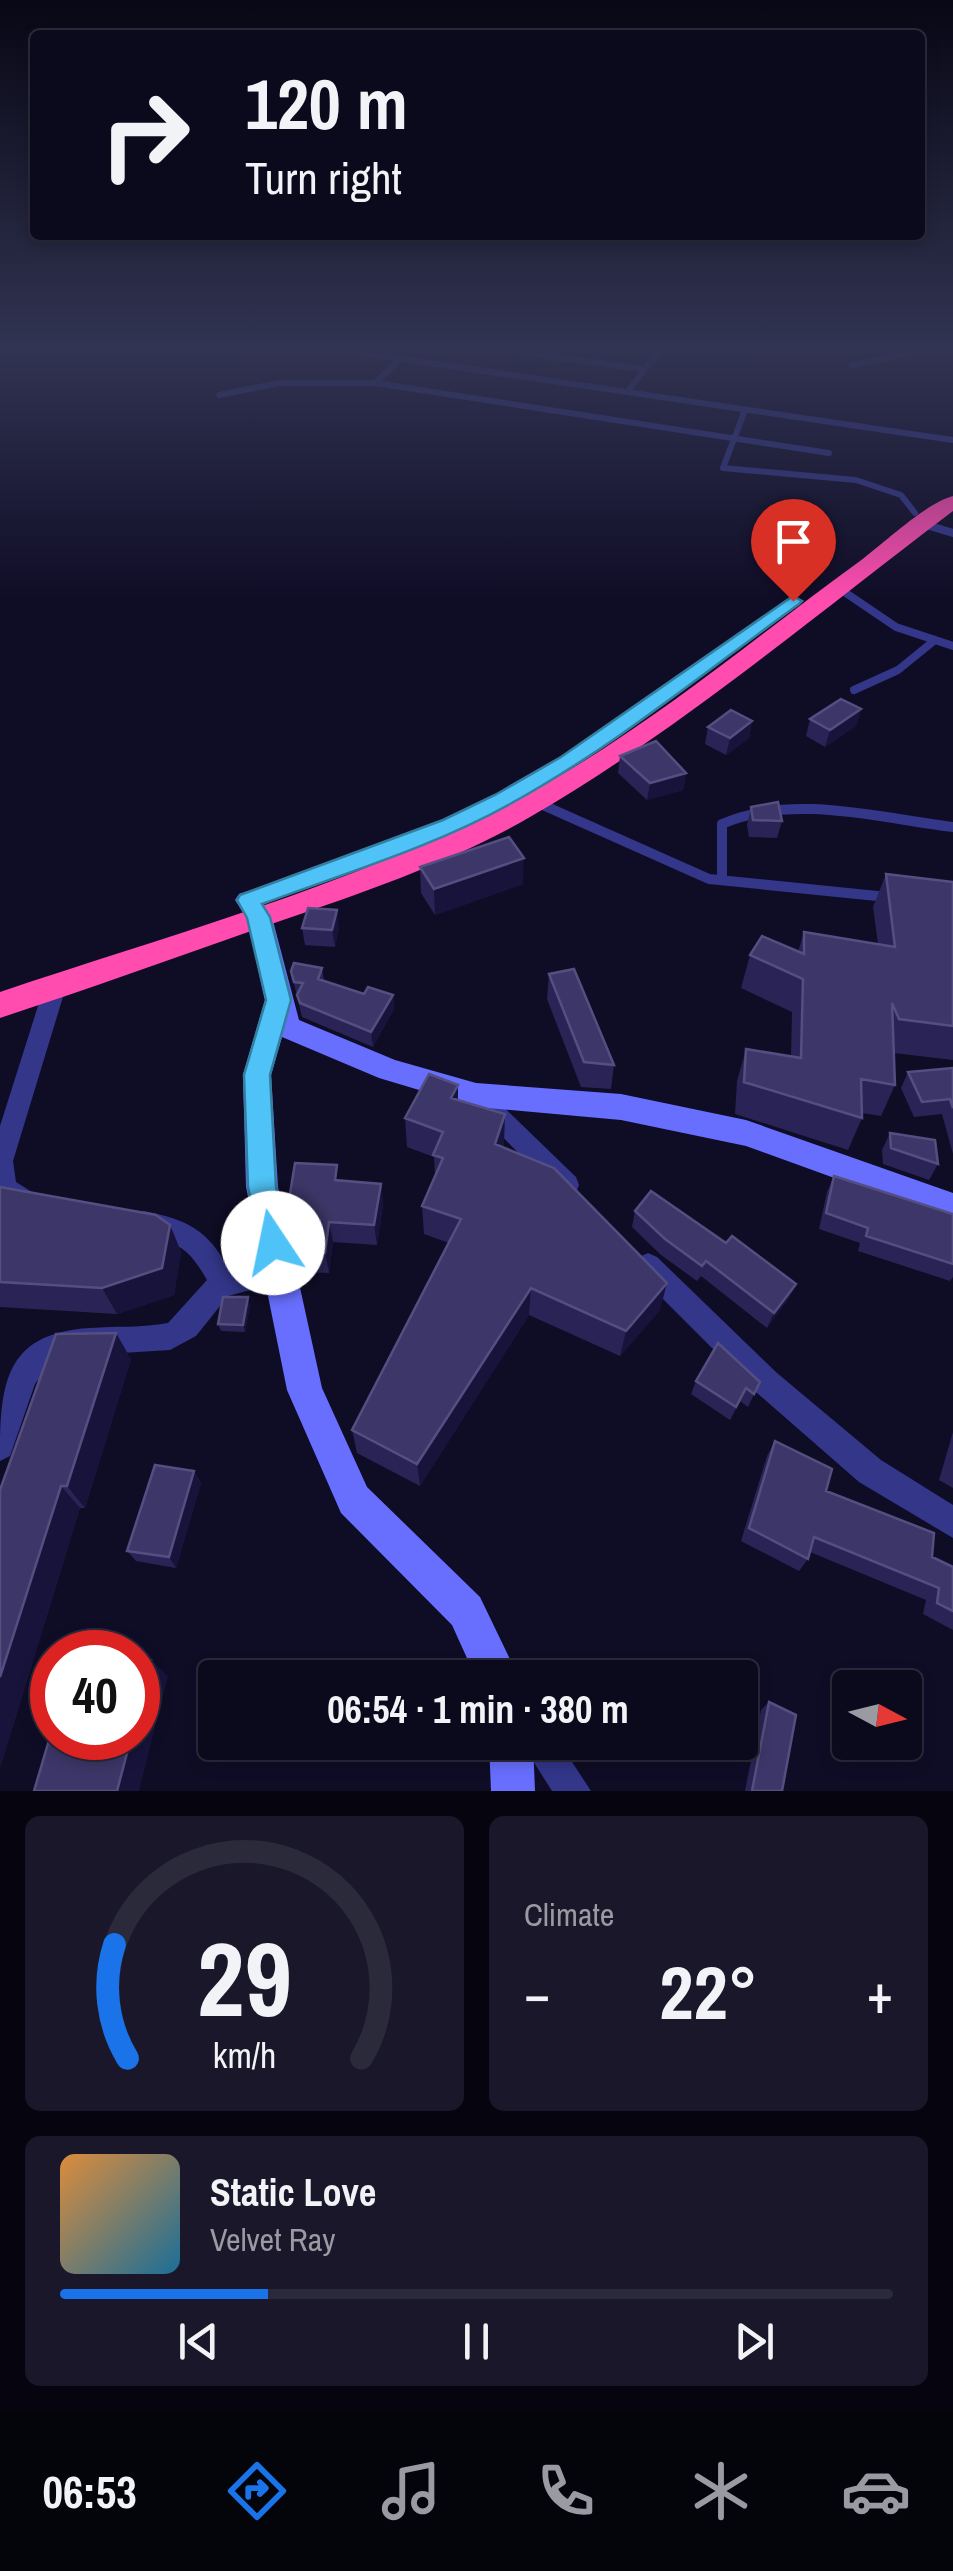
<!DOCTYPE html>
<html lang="en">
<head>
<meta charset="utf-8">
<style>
	:root { --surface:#0b091c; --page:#191729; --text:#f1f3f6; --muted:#9a9aa3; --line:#2b2a3b; --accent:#1a73e8 }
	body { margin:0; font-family:"Archivo Narrow",sans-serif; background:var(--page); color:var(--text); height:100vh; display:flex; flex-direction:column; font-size:38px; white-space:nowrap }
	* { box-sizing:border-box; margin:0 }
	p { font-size:32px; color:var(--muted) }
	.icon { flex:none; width:55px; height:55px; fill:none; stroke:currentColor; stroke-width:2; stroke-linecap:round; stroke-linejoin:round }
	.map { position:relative; height:1791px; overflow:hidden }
	.sheet { display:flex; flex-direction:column; gap:25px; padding:25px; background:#06050f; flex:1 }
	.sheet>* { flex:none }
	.top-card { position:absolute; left:30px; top:30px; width:895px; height:210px; border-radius:10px; box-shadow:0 5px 15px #0003,0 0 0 2px var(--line); background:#0b091c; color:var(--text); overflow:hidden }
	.needle { width:65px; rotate:97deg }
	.tools { position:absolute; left:832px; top:1670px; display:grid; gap:20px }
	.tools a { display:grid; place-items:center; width:90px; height:90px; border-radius:10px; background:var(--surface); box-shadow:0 5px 15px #0003,0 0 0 2px var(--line); font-size:50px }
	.speed { position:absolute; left:30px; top:1630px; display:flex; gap:20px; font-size:50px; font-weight:700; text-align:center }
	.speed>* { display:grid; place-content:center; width:130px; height:130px; border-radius:50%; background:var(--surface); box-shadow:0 5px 15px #0003,0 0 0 2px var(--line); line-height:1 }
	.speed .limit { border:15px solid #d22; background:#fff; color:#111 }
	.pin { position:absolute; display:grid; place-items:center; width:85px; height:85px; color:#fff; margin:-102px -42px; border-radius:50% 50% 50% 0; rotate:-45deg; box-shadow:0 0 10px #0007 }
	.pin .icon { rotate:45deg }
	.me { position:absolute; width:110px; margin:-55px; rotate:349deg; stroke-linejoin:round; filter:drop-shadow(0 0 8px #0008) }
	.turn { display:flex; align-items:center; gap:35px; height:210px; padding:0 50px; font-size:45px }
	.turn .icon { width:130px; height:130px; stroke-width:2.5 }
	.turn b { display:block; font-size:70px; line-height:85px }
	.big { font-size:75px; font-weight:700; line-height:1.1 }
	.sheet .tile { flex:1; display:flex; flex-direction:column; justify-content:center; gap:15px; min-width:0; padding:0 35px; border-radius:15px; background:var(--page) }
	.sheet .dial { align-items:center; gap:0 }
	.dial svg { height:260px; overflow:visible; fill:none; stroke:var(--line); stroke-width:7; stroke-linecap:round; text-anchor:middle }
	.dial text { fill:var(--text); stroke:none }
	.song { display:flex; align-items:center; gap:30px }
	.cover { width:120px; height:120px; border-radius:15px; background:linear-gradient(135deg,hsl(30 70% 55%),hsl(200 70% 35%)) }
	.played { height:10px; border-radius:5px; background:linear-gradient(90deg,var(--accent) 25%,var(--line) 25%) }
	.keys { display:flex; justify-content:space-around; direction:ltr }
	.heat { display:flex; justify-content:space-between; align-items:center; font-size:55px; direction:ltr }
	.sheet .tiles { flex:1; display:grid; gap:25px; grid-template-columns:1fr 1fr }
	.tile:last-child { grid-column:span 2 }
	.trip { position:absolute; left:198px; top:1660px; width:560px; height:100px; border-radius:10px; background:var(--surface); box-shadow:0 5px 15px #0003,0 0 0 2px var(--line); font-weight:700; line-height:100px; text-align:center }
	.menu { display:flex; height:160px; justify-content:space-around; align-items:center; background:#04040b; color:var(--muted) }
	.menu .icon { width:70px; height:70px }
	.menu .selected { color:var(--accent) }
	.menu b { font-size:45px; color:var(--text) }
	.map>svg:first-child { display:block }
</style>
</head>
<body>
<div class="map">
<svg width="953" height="1791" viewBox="0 0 953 1791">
	<rect width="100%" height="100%" fill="#0f0c26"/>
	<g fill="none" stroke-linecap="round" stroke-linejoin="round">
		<path stroke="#333689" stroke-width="6" d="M334,349l619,91
			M496,349l146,20
			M400,359l-25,24 454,70
			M852,365l78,-16
			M628,391l33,-42
			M219,395l60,-12h96
			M745,410l-22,58 133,12 45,15 14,18"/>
		<path stroke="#333689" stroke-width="8" d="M923,524l30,9
			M840,589l56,38 57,19
			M854,690l44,-20 37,-30"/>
		<path stroke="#333689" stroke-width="10" d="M536,802l173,77 178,18
			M722,880v-56c71,-31 157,-6 231,3"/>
		<path fill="#333689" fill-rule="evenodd" d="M55,979l8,2 3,6 -53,174 3,21 16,10 4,8 -4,8 -9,3 -23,-11v-74l44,-139 3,-6z
			M476,1085l8,3 92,89 3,8 -3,8 -9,3 -9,-3 -90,-91 -4,-7 4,-7z
			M144,1211c44,9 63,18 85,58l50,-11 9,4 4,9 -4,9 -60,16 -32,40 -26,14 -96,6 -23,7 -16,21 -25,72 -10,5c0,-73 2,-128 90,-133 26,-2 52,0 78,-5l39,-43c-24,-42 -32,-33 -72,-49l-4,-8 4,-8z
			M648,1253l9,4 120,116 104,87 72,45v33l-94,-56 -102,-89 -118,-118 -4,-9 4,-9z
			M521,1742h38l32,49h-39z"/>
		<path fill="#686fff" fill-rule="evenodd" d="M248,891l9,3 15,23 27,103 96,40 81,23 145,11 125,26 207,73v28l-207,-75 -125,-26 -145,-13 -97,-29 -97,-41 -11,38 7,112 44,201 45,99 113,110 39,81h-43l-24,-53 -111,-112 -54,-123 -41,-203 -3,-112 22,-75 -18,-82 -12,-18 4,-6z
			M489,1742h44l2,49h-44z"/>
		<path fill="#ff4cae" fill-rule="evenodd" d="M953,496v15c-135,102 -277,222 -423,306 -84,49 -181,80 -273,112 -85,30 -171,61 -257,89v-26c193,-65 395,-118 571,-223 101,-61 194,-139 289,-208 24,-18 66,-58 93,-65z"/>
	</g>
	<path fill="#2a2456" d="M861,709l-5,17 -31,21 -19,-11 4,-17z
		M752,721l-3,17 -23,17 -21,-11 3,-17z
		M620,756l66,17 -3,17 -36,10 -29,-27z
		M751,807l31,14 -5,17 -28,-1 -2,-12z
		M420,867l103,17 -88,31 -14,-22z
		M886,874l67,8v178l-59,-7 1,32 -14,31 -19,-3v5l-14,32 -113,-36 2,-33 9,-32 45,8 1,-45 -51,-24 9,-33 48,-3 6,-20 74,12 -5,-37z
		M339,927l-4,20 -30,-2 -3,-17z
		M322,968l2,13 40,13 29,1 1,14 -21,38 -71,-30 -11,-46z
		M549,974l65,91 -3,24 -30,-2 -34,-88z
		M953,1068v86l-11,-40 -28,3 -13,-29 7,-16z
		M458,1085v15l46,44 -1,3 157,163 -40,46 -91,-41 -109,171 -63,-33 -5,-23 97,-187 -25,-9 -2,-28 13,-29 -1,-20 -27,-10 -2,-29z
		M890,1133l48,31 -9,16 -46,-16 -1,-14z
		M834,1176l119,88v13l-3,4 -92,-30 2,-8 -41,-14 8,-37z
		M340,1181l41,3 2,21 -6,40 -44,-3 -4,31 -29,-1 -13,-60z
		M0,1187l170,38 11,27 -7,43 -57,19 -117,-7z
		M635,1211l91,32 70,41 -7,14 -22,30 -66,-52 -4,5 -36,-26 -29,-28z
		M250,1305l-5,27 -24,-1 -3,-7z
		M56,1334l75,25 -46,149h-5l-80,260z
		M696,1381l64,1 -12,25 -8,-6 -10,19 -39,-26z
		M953,1432v56l-14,-8z
		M775,1441l51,50 106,66 21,10v63l-30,-16 3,-14 -116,-48 -2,7 -9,12 -58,-30 26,-85z
		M194,1471l7,12 -25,85 -40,-7 -9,-10z
		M769,1702l13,89h-37l16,-81z"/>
	<path fill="#17133b" d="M861,709l-5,17 -31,21 5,-17z
		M752,721l-3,17 -23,17 4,-17z
		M686,773l-3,17 -36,10 3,-17z
		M524,858l-1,26 -88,31 -1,-26z
		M337,910l2,17 -4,20 -3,-17z
		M393,995l1,14 -21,38 -2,-15z
		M458,1085v29l-7,-16z
		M505,1114l-1,30 -10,29 1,-29z
		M381,1184l2,21 -6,40 -3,-20z
		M329,1222l4,20 -4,31 -4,-20z
		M170,1225l11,27 -7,43 -57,19 -15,-26z
		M667,1283l-7,27 -40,46 6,-25z
		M796,1284l-7,14 -22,30 7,-15z
		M531,1288l-2,27 -109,171 -3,-22z
		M248,1297l2,8 -5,27 -2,-7z
		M116,1333l15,26 -46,149 -18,-22z
		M194,1471l7,12 -25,85 -7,-11z
		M61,1486l19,22 -80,260v-91z
		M151,1660l17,16 -29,115h-22l14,-53h7v-25z"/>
	<path fill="#3c3768" stroke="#544f80" stroke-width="2.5" d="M841,699l20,10 -31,21 -20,-11z
		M731,710l21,11 -22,17 -22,-11z
		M656,741l30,32 -36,10 -30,-27z
		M778,802l4,19 -29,-1 -2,-13z
		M509,837l15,21 -90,31 -14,-22z
		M886,874l67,8v144l-54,-7 -7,-16 3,82 -34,-6 1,39 -118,-36 2,-33 55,9 2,-79 -53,-24 12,-19 42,18v-22l91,15z
		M308,908l29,2 -5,20 -30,-2z
		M294,963l28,5 -4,11 46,15 4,-7 25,8 -22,37 -71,-29 -3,-8 6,-12 -9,-1 -3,-11z
		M574,969l40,96 -30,-3 -35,-88z
		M953,1068v40l-3,-9 -28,3 -14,-30z
		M429,1074l29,11 -7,13 54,16 -10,30 59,24 113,115 -41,48 -95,-43 -114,176 -65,-34 109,-211 -39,-13 21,-48 -10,-3 10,-23 -38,-14z
		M890,1133l45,7 3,24 -47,-16z
		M295,1163l42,2 -2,15 46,4 -7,41 -45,-3 -4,31 -30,-1 -8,-40z
		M834,1176l119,38v50l-87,-28 2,-8 -42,-15z
		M0,1187l156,28 14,10 -8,43 -60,20 -102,-6z
		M651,1191l75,52 6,-7 64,48 -22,29 -68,-52 -4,5 -37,-27 -30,-28z
		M223,1297h25l-5,28 -25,-1z
		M116,1333l-49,153h-6l-61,191v-187l56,-156z
		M718,1343l42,39 -6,12 -8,-6 -10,19 -40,-26z
		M775,1441l57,28 -6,22 108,42 -2,24 21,10v44l-16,-8 2,-15 -125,-51 -6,22 -59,-31z
		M155,1465l39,6 -25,86 -42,-6z
		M138,1658l13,2 -13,53z
		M769,1702l27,13 -14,76h-30z
		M52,1730v8h79l-14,53h-83z"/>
	<linearGradient id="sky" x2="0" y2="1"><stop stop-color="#080715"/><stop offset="0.58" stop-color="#313452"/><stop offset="1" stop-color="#313452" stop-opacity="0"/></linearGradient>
	<rect width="953" height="600" fill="url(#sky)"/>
	<path fill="#4fc3f7" stroke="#337fa1" stroke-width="2.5" d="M793,596l9,5 -3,3c-94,68 -187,144 -289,200 -77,43 -165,69 -248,100l8,13 21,83 -21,75 6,112 12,56 -4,10 -11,4 -10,-4 -15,-66 -4,-112 22,-75 -19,-82 -10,-18 3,-5 203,-75 52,-25 66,-38z"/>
</svg>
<div class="tools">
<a><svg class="needle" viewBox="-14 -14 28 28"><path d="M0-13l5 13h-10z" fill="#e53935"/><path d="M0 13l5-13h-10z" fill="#9a9aa3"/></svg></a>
</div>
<div class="speed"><div class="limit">40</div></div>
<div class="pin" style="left:793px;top:601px;background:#d93025"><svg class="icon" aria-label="arrive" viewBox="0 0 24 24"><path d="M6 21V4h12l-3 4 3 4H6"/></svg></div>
<svg class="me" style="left:273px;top:1243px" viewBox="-20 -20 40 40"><circle r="19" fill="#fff"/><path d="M0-13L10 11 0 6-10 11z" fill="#4fc3f7"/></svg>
<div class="trip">06:54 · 1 min · 380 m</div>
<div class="top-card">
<div class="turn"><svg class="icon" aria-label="right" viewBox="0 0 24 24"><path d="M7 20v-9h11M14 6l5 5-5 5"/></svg><div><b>120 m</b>Turn right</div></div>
</div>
</div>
<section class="sheet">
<div class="tiles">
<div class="tile dial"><svg viewBox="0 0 100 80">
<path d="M14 69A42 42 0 1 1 86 69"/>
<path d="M14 69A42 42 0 0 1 10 34" stroke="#1a73e8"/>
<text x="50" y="56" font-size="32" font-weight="700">29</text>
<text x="50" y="72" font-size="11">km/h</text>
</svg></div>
<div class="tile"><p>Climate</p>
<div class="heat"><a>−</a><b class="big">22°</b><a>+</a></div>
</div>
<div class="tile">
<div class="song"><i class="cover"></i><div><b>Static Love</b><p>Velvet Ray</p></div></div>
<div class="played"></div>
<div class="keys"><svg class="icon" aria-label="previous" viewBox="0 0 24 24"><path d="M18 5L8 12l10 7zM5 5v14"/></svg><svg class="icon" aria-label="pause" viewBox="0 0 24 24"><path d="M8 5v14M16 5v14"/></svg><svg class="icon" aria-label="next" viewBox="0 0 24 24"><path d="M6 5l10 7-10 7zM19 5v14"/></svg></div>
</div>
</div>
</section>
<nav class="menu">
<b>06:53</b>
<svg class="icon selected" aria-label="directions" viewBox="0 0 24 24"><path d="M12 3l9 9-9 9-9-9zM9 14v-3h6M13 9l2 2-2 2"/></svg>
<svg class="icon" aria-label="music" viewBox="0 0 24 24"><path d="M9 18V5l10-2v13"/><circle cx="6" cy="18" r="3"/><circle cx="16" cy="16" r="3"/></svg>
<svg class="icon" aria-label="phone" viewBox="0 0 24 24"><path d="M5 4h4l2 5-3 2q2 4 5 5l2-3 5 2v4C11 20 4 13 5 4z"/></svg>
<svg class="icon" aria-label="climate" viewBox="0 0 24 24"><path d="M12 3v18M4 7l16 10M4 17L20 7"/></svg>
<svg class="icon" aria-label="car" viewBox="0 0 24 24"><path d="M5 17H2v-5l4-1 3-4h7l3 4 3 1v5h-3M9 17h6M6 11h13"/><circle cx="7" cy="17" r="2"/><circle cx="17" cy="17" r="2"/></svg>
</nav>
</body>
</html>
